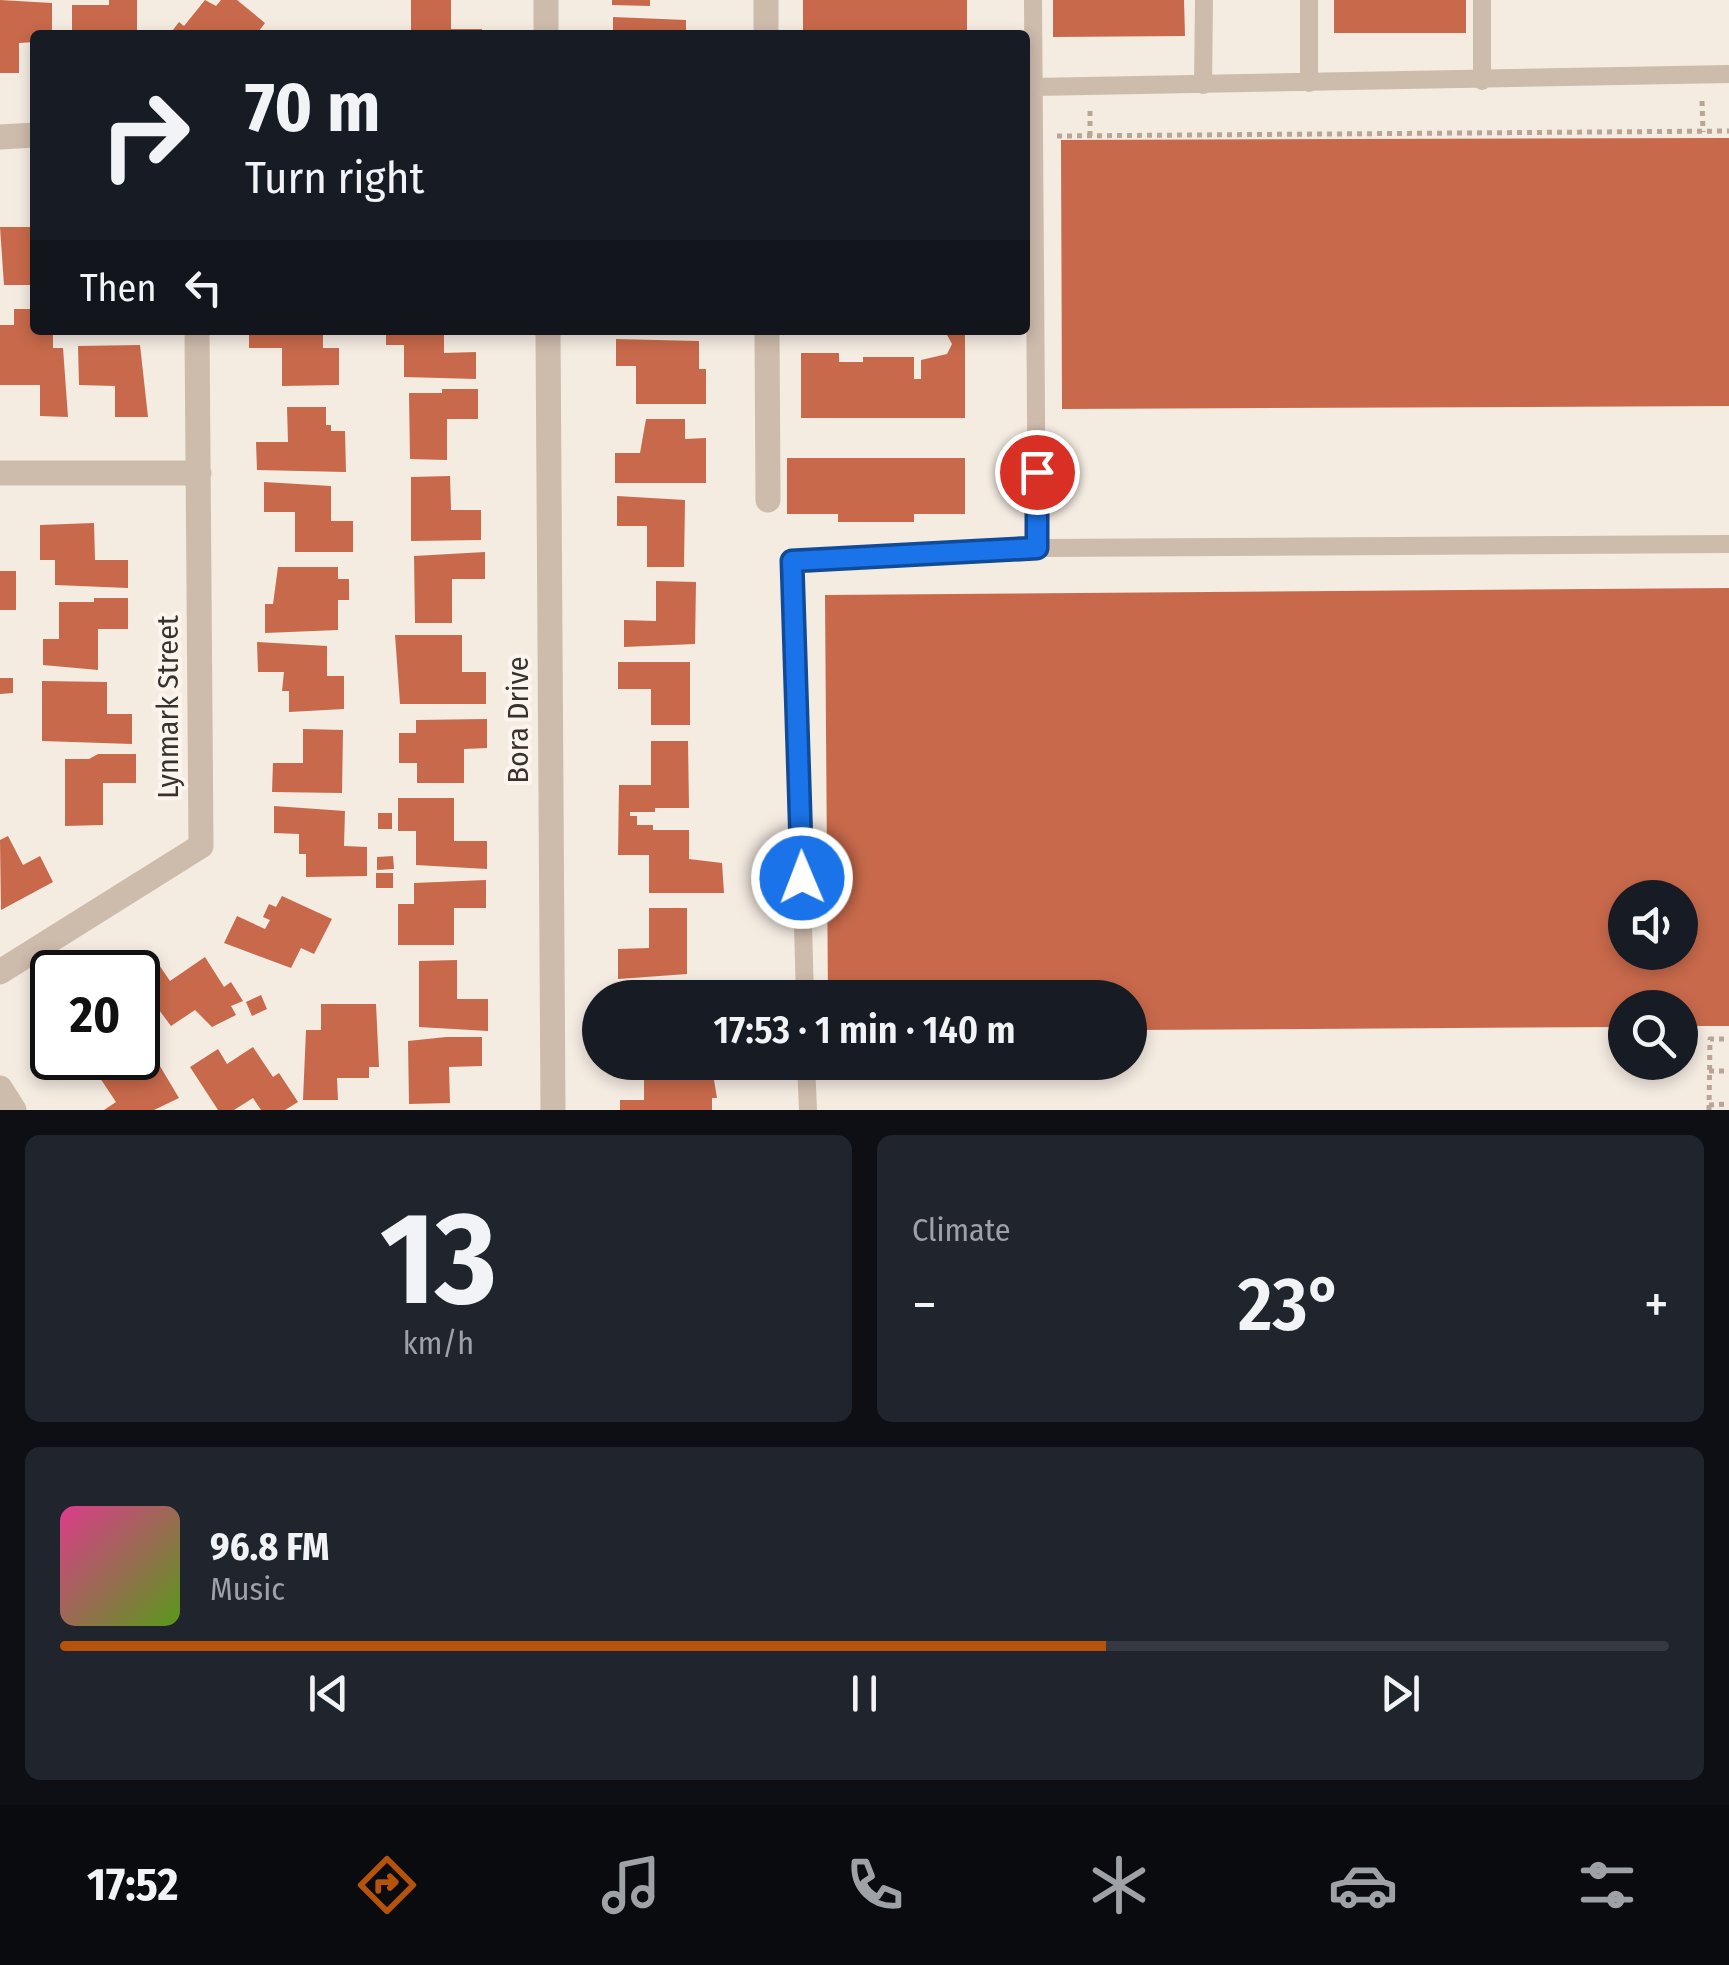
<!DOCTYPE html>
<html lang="en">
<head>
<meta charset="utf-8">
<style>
	:root { --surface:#171b24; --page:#20242c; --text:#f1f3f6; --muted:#9ea1a6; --line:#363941; --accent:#b45309 }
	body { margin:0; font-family:"Fira Sans Condensed",sans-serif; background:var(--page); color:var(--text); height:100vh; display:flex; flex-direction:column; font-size:38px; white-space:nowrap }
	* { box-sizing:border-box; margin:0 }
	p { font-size:32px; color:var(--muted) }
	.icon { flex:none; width:55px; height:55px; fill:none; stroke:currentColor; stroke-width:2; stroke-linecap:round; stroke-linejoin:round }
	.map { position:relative; height:1110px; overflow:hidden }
	.drawer { display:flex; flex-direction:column; gap:25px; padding:25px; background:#0d0f14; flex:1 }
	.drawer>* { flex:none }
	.hud { position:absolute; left:30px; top:30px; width:1000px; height:305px; border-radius:10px; box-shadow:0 5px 15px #0003; background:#171b24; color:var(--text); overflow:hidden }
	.fabs { position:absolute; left:1608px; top:880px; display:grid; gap:20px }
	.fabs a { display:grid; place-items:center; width:90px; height:90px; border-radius:50%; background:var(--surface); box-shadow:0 5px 15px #0003; font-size:50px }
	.speed { position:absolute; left:30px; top:950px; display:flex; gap:20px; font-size:50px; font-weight:700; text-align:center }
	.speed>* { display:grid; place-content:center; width:130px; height:130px; border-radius:50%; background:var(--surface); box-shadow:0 5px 15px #0003; line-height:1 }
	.speed .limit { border:5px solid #111; border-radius:15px; background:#fff; color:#111 }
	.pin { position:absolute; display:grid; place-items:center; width:85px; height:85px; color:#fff; margin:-42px; border:5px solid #fff; border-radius:50%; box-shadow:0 2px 10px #0007 }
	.me { position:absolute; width:110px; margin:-55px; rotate:359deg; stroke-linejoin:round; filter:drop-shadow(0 0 8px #0008) }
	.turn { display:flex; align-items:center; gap:35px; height:210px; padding:0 50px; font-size:45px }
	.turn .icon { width:130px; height:130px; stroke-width:2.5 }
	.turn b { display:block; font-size:70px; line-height:85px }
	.then { display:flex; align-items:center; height:95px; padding:0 50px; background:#0003; gap:20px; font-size:38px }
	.big { font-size:75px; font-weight:600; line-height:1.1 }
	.drawer .card { flex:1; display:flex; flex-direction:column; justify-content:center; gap:15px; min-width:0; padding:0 35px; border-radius:15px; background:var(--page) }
	.drawer .dial { align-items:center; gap:0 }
	.dial b { font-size:130px; line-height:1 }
	.song { display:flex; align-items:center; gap:30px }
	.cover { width:120px; height:120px; border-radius:15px; background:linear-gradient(135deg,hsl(330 70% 55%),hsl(90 70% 35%)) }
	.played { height:10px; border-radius:5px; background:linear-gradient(90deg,var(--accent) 65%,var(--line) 65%) }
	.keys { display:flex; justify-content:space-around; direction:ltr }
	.heat { display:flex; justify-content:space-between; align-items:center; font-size:55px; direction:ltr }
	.drawer .tiles { flex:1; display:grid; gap:25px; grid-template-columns:1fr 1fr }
	.card:last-child { grid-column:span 2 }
	.trip { position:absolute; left:582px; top:980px; width:565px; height:100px; border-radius:50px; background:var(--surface); box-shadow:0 5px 15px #0003; font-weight:600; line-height:100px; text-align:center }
	.tabs { display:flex; height:160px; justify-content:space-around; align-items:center; background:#090b0e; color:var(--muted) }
	.tabs .icon { width:70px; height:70px }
	.tabs .on { color:var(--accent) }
	.tabs b { font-size:45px; color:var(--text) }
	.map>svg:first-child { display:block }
</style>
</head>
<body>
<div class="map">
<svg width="1729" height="1110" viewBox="0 0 1729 1110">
	<rect width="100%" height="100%" fill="#f4ebe1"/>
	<path fill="#c8694b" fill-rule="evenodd" d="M0,0l52,3v32h-17v7l-16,1v30h-19z
		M109,0h28v35h-65v-30h37z
		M205,0l11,6 5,-6h16l28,23 -9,12h-87l10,-13 5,4z
		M411,0h40v29h31v6h-71z
		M612,0h38v6l-38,-1z
		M803,0h164v35l-164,-1z
		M1053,0h131l1,36 -132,1z
		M1334,0h132v33h-132z
		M613,17l73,3v15h-73z
		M1729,138v268l-667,3 -1,-269z
		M0,227h35v58h-31z
		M14,309h21v21h18v18h10l5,69 -28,-1v-31h-40v-60h14z
		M249,330h74v18h16v37l-57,1v-38h-33z
		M386,330h58v23l32,-1v27l-72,-2v-32h-18z
		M801,330h37v5h-37z
		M935,330h30v88h-164v-65h38v9h24v-5h51v22h7v-19l26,-6 5,-10 -5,-9h-12z
		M616,339l83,2v28h7v35h-70v-38h-20z
		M140,345l8,72h-33v-31l-36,-1 -1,-39z
		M442,389h36v30h-31v41l-37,-1 -1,-66h33z
		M287,407h39v18h5v6h14l1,41 -89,-2 -1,-28h32z
		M646,419h39v20l21,-1v45h-91v-30h25z
		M787,458h178v56h-51v8h-76v-8h-51z
		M450,476l1,34h30v30l-70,1v-64z
		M264,482l67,4v35h22v31h-58v-40h-31z
		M617,496l68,4 -1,67h-37v-41h-30z
		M94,523l1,37h33v28l-73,-3v-25h-15v-35z
		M485,552v27h-33v44h-37l-1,-67z
		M278,567h60v12h11v21h-11v30l-73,3v-29h8z
		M0,571h16v39h-16z
		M656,581l40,1 -1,62 -71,3v-27l32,1z
		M1729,588v438h-49v-18h-55v19l-495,3v-32h-302l-3,-403zM1625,898h55v54h-55z
		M94,598h34v31h-30v41l-55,-5v-26h16v-37h35z
		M395,635h67v37h24v32h-86z
		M257,642l70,4v30h17v33l-55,3v-21h-7l2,-19h-26z
		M618,662h72v63h-39v-36h-33z
		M0,678h13v15l-13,1z
		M42,681l65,1v32h25v30l-90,-3z
		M487,719v29l-23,1v34h-47v-20h-18v-30h17v-13z
		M303,729l40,1 -1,63 -70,-1 1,-29h30z
		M651,741h37l1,67h-34v4h-25v4h7v9h16v5h36v29l33,4 2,30h-75v-38h-31l1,-70h32z
		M98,754h38v29h-33v42l-38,1v-67h24z
		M398,798h56v43h33v28l-71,-4v-34h-18z
		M274,806l71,5 -1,35 23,1v29l-61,1v-23h-7v-20l-25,-1z
		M378,813h14v16h-14z
		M8,836l15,29 17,-9 13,26 -52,28 -1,-70z
		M393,856l1,13 -17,1v-13z
		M376,873h17v15h-17z
		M486,880v28h-32v37h-56v-41h16v-21z
		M282,896l50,23 -18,35 -13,-6 -10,20 -67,-25 13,-27 28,13 5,-9 -7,-3 6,-13 7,3z
		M649,908h38v66l-69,5v-30l31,-1z
		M151,953l19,28 35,-24 19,30 7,-5 12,19 -12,5 5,9 -24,12 -17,-17 -24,16 -33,-44v-10l-9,-4z
		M457,960v39h31v32l-69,-4v-66z
		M691,989v9h-71v-8z
		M261,995l6,14 -15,7 -6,-14z
		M321,1004h55l3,63h-10v11h-32l1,22h-35l3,-70h15z
		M142,1036l37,62 -25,12h-50l12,-8 -20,-30 19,-14h23v-19z
		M446,1037h36v29l-33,1 1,36 -41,1 -1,-63z
		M52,1045v13h34l-26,16 -16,-23z
		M253,1047l20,30 6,-4 19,29 -13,8h-24l-8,-12 -19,12h-16l-28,-43 28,-18 9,15z
		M711,1062l6,36h-5v12h-92v-10h24v-36z"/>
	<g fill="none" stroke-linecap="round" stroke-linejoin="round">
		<path stroke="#b9a596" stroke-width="5" stroke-dasharray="5 5" stroke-linecap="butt" d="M1702,101l1,31
			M1057,136l672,-5
			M1090,136v-27
			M1709,1071h20
			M1709,1105l20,-1
			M1709,1110l1,-71h19"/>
		<path stroke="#cdbbac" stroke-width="18" d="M1033,0l4,548
			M1482,0v81
			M1309,83v-83
			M1203,85l1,-85
			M1034,87l695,-13
			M805,998l-12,-437 244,-13 692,-4
			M806,1062l2,48"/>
		<path stroke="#cdbbac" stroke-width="25" d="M546,0v35
			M766,0v35
			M0,137l35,-2
			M548,330l5,780
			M767,330l1,170
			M0,473h199
			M0,972l201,-126 -4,-516
			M0,1088l14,22"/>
	</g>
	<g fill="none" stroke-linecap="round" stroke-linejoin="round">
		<g stroke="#114b97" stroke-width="25">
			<path id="route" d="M802,878l-10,-317 245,-13v-76"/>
		</g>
		<use href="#route" stroke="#1a73e8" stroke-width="18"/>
	</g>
	<g text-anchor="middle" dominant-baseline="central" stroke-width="8" stroke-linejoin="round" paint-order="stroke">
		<g font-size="30" fill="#3b302b" stroke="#fbf5ee">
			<text transform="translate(168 707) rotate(-90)">Lynmark Street</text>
			<text transform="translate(518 720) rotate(-90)">Bora Drive</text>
		</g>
	</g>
</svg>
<div class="fabs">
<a><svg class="icon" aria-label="sound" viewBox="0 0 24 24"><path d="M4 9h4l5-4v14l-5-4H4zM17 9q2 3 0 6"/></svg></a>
<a><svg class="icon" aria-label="search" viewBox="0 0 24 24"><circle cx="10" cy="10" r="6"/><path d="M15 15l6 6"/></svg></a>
</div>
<div class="speed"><div class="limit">20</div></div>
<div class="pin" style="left:1037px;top:472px;background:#d93025"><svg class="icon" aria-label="arrive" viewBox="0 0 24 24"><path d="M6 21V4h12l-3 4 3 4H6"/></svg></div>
<svg class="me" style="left:802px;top:878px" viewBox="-20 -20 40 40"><circle r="17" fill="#1a73e8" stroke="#fff" stroke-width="3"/><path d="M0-11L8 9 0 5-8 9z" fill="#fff"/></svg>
<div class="trip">17:53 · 1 min · 140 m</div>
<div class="hud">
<div class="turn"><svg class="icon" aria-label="right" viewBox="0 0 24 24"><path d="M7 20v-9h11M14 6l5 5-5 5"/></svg><div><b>70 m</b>Turn right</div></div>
<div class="then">Then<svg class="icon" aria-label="left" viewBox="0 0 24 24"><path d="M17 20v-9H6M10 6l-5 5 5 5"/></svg></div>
</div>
</div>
<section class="drawer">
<div class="tiles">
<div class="card dial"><b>13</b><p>km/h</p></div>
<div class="card"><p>Climate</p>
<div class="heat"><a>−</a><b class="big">23°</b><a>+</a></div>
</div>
<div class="card">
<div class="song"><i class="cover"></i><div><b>96.8 FM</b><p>Music</p></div></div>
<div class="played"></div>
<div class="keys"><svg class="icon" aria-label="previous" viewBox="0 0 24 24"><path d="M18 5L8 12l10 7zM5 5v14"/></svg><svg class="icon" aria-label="pause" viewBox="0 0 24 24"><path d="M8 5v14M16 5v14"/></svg><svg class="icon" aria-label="next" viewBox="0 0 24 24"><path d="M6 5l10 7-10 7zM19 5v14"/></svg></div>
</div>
</div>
</section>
<nav class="tabs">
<b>17:52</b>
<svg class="icon on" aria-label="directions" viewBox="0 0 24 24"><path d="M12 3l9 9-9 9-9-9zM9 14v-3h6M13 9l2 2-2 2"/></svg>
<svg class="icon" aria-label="music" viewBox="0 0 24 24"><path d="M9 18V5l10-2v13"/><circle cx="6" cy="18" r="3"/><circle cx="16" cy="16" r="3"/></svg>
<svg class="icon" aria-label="phone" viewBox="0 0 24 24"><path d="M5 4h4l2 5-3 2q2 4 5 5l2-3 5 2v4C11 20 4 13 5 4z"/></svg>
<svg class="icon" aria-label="climate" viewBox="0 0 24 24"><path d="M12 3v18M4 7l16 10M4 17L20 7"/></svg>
<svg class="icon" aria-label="car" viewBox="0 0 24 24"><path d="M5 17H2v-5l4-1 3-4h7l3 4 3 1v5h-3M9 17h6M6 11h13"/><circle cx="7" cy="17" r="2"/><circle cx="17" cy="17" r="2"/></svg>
<svg class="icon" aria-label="filters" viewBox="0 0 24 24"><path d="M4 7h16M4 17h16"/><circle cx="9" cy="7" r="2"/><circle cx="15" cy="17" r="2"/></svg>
</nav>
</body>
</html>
